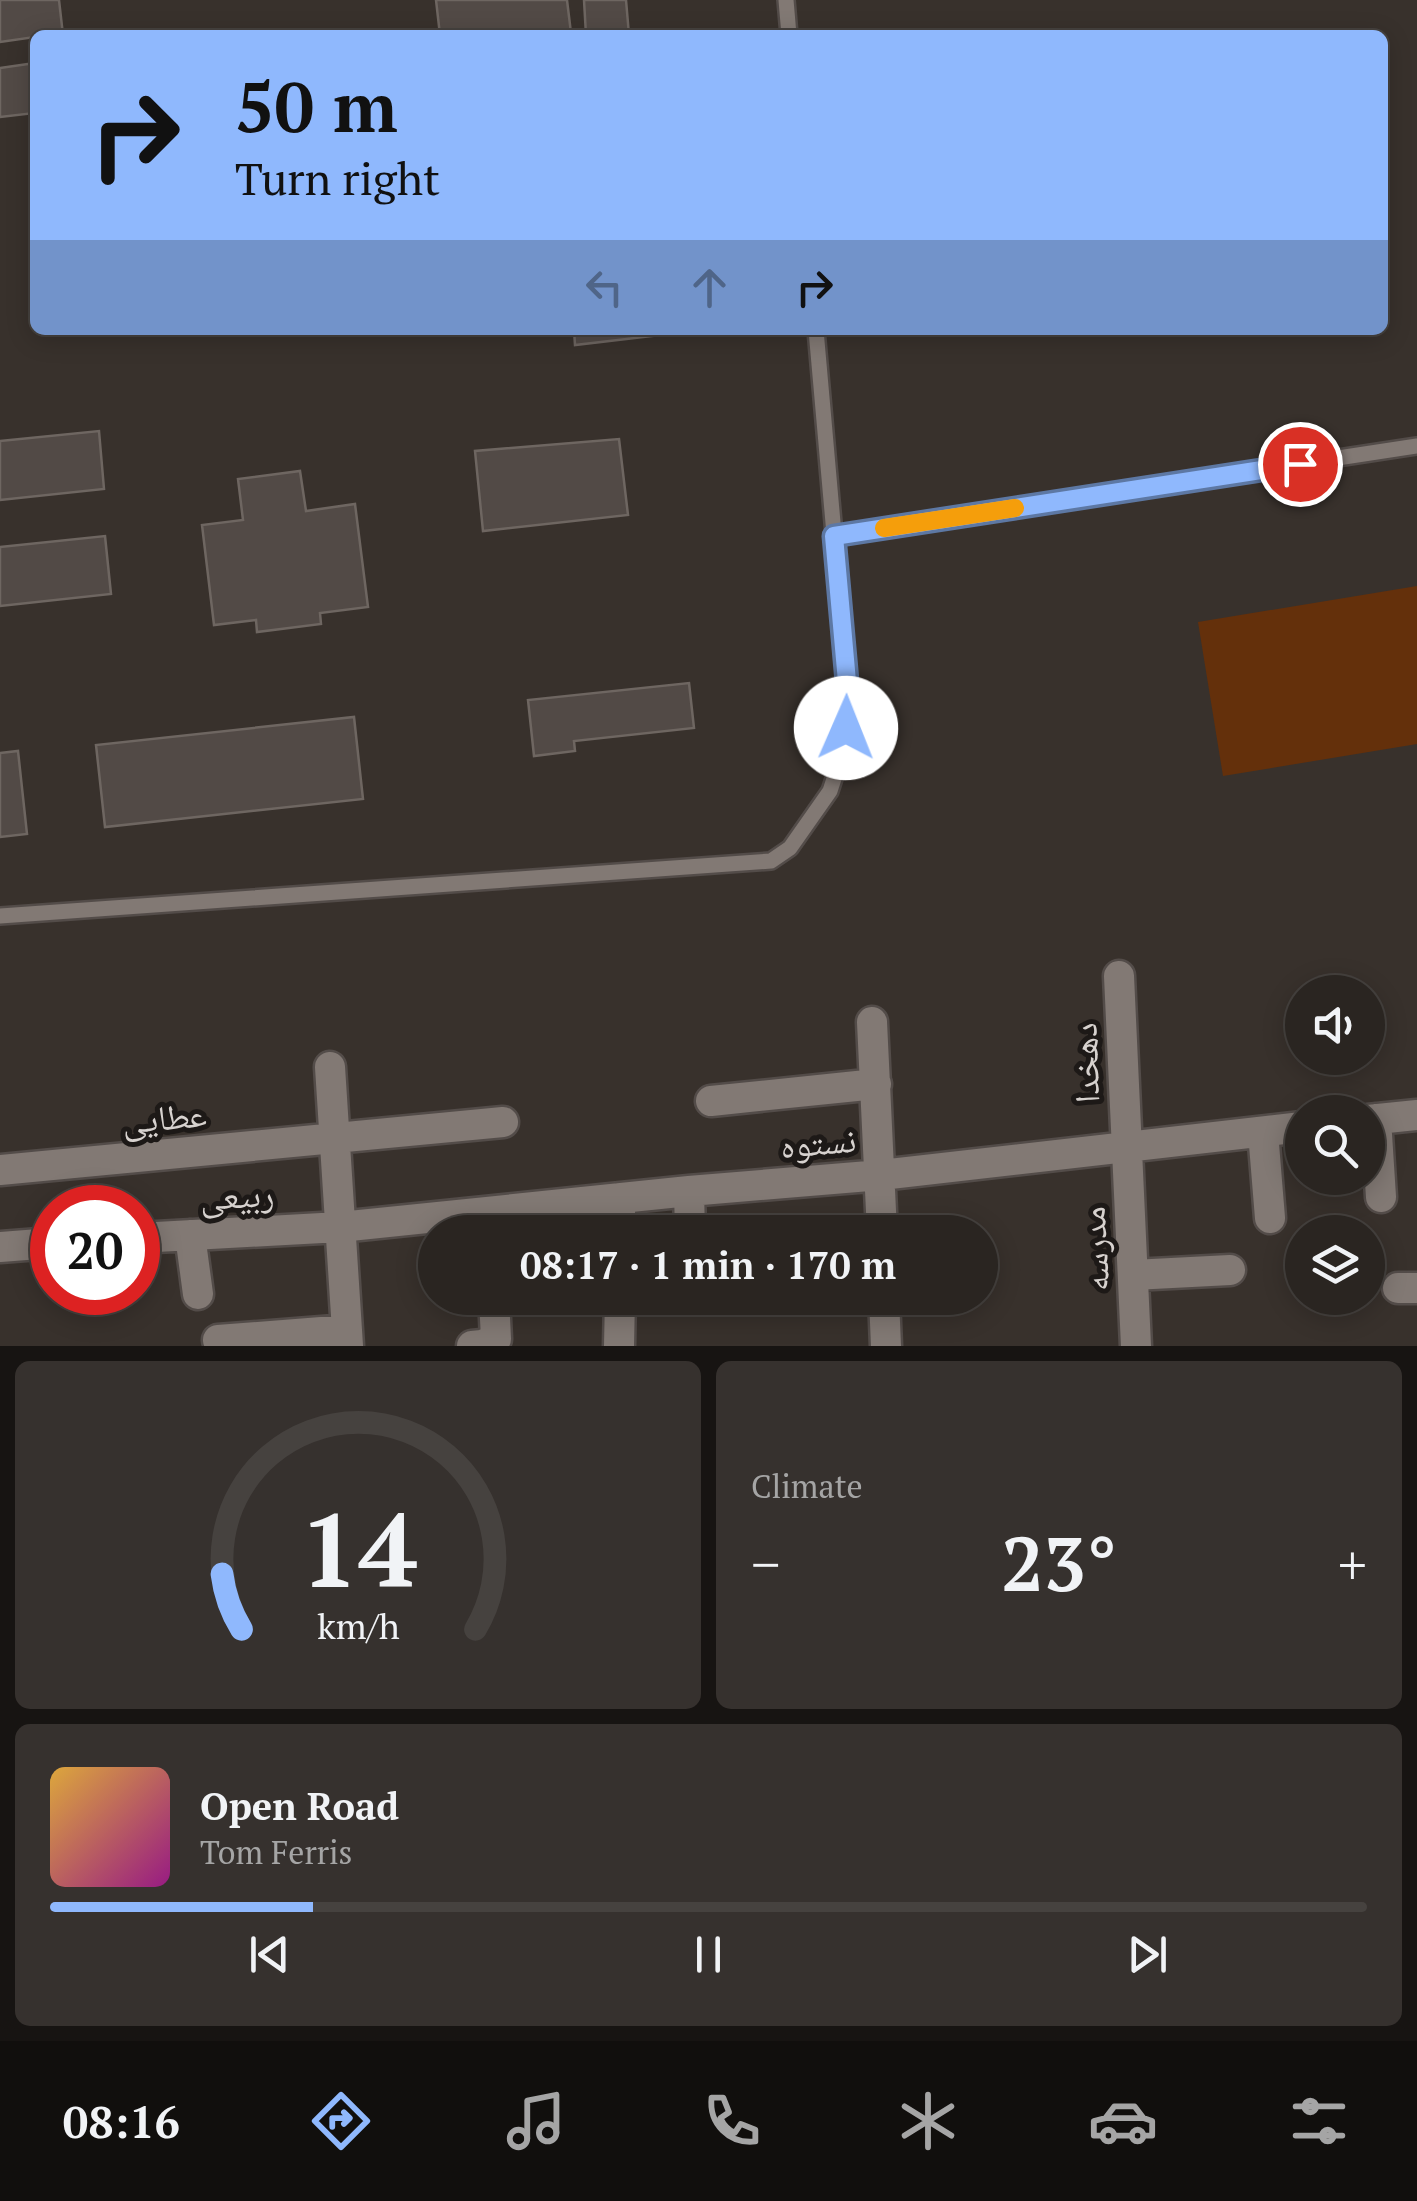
<!DOCTYPE html>
<html lang="en">
<head>
<meta charset="utf-8">
<style>
	:root { --surface:#2a2521; --page:#36312e; --text:#f1f3f6; --muted:#a5a5a5; --line:#46423f; --accent:#8fb8fd }
	body { margin:0; font-family:"PT Serif","Noto Naskh Arabic",serif; background:var(--page); color:var(--text); height:100vh; display:flex; flex-direction:column; font-size:38px; white-space:nowrap }
	* { box-sizing:border-box; margin:0 }
	p { font-size:32px; color:var(--muted) }
	.icon { flex:none; width:55px; height:55px; fill:none; stroke:currentColor; stroke-width:2; stroke-linecap:round; stroke-linejoin:round }
	.map { position:relative; height:1346px; overflow:hidden }
	.details { display:flex; flex-direction:column; gap:15px; padding:15px; background:#171412; flex:1 }
	.details>* { flex:none }
	.top-card { position:absolute; left:30px; top:30px; width:1358px; height:305px; border-radius:15px; box-shadow:0 5px 25px #0003,0 0 0 2px var(--line); background:#8fb8fd; color:#111; overflow:hidden }
	.tools { position:absolute; left:1285px; top:975px; display:grid; gap:20px }
	.tools a { display:grid; place-items:center; width:100px; height:100px; border-radius:50%; background:var(--surface); box-shadow:0 5px 25px #0003,0 0 0 2px var(--line); font-size:50px }
	.speed { position:absolute; left:30px; top:1185px; display:flex; gap:20px; font-size:50px; font-weight:700; text-align:center }
	.speed>* { display:grid; place-content:center; width:130px; height:130px; border-radius:50%; background:var(--surface); box-shadow:0 5px 25px #0003,0 0 0 2px var(--line); line-height:1 }
	.speed .limit { border:15px solid #d22; background:#fff; color:#111 }
	.pin { position:absolute; display:grid; place-items:center; width:85px; height:85px; color:#fff; margin:-42px; border:5px solid #fff; border-radius:50%; box-shadow:0 2px 10px #0007 }
	.me { position:absolute; width:110px; margin:-55px; rotate:1deg; stroke-linejoin:round; filter:drop-shadow(0 0 8px #0008) }
	.turn { display:flex; align-items:center; gap:35px; height:210px; padding:0 40px; font-size:45px }
	.turn .icon { width:130px; height:130px; stroke-width:2.5 }
	.turn b { display:block; font-size:70px; line-height:85px }
	.lanes { display:flex; align-items:center; height:95px; padding:0 40px; background:#0003; justify-content:center; gap:50px; direction:ltr }
	.lanes .off { opacity:.35 }
	.big { font-size:75px; font-weight:700; line-height:1.1 }
	.details .card { flex:1; display:flex; flex-direction:column; justify-content:center; gap:15px; min-width:0; padding:0 35px; border-radius:15px; background:var(--page) }
	.details .dial { align-items:center; gap:0 }
	.dial svg { height:260px; overflow:visible; fill:none; stroke:var(--line); stroke-width:7; stroke-linecap:round; text-anchor:middle }
	.dial text { fill:var(--text); stroke:none }
	.song { display:flex; align-items:center; gap:30px }
	.cover { width:120px; height:120px; border-radius:15px; background:linear-gradient(135deg,hsl(40 70% 55%),hsl(310 70% 35%)) }
	.played { height:10px; border-radius:5px; background:linear-gradient(90deg,var(--accent) 20%,var(--line) 20%) }
	.keys { display:flex; justify-content:space-around; direction:ltr }
	.heat { display:flex; justify-content:space-between; align-items:center; font-size:55px; direction:ltr }
	.details .tiles { flex:1; display:grid; gap:15px; grid-template-columns:1fr 1fr }
	.card:last-child { grid-column:span 2 }
	.trip { position:absolute; left:418px; top:1215px; width:580px; height:100px; border-radius:50px; background:var(--surface); box-shadow:0 5px 25px #0003,0 0 0 2px var(--line); font-weight:700; line-height:100px; text-align:center }
	.tab-bar { display:flex; height:160px; justify-content:space-around; align-items:center; background:#110f0d; color:var(--muted) }
	.tab-bar .icon { width:70px; height:70px }
	.tab-bar .active { color:var(--accent) }
	.tab-bar b { font-size:45px; color:var(--text) }
	.map>svg:first-child { display:block }
</style>
</head>
<body>
<div class="map">
<svg width="1417" height="1346" viewBox="0 0 1417 1346">
	<rect width="100%" height="100%" fill="#38312c"/>
	<path fill="#64300b" d="M1417,586v158l-194,32 -25,-154z"/>
	<path fill="#524a46" stroke="#6e6661" stroke-width="2.5" d="M0,0h59l4,35h-28v2l-35,5z
		M436,0h131l4,33 -19,2h-112z
		M584,0h42l3,35h-43z
		M35,63v50l-35,4v-49z
		M574,330h86l1,5 -86,10z
		M99,431l5,58 -104,11v-59z
		M619,439l9,76 -145,16 -8,-80z
		M300,471l6,40 49,-7 13,103 -48,6 1,11 -64,8 -1,-12 -42,5 -12,-100 41,-5 -5,-41z
		M105,536l6,58 -111,12v-59z
		M689,683l5,45 -120,13 1,10 -41,5 -6,-56z
		M354,717l9,82 -258,28 -9,-82z
		M18,751l9,83 -27,3v-84z"/>
	<g fill="none" stroke-linecap="round" stroke-linejoin="round">
		<g stroke="#534c49" stroke-width="20">
			<path id="lane" d="M786,0l3,35
				M834,535l583,-89
				M0,916l771,-55 19,-13 40,-57 13,-40 6,-47 -33,-374"/>
		</g>
		<g stroke="#534c49" stroke-width="35">
			<path id="street" d="M1119,976l17,370
				M872,1022l10,210
				M330,1067l18,279
				M711,1101l165,-17
				M1376,1119l5,78
				M1368,1120l49,-5
				M1263,1132l7,86
				M0,1170l503,-48
				M689,1191l1,41
				M620,1232v-34
				M190,1235l8,59
				M138,1238l202,-11 349,-36 192,-16 421,-48
				M0,1247l52,-4
				M1133,1275l97,-5
				M1398,1288h19
				M884,1298l2,48
				M218,1340l129,-10
				M472,1346l10,-1 14,-6 -2,-41
				M619,1346l1,-48"/>
		</g>
		<use href="#lane" stroke="#827974" stroke-width="15"/>
		<use href="#street" stroke="#827974" stroke-width="30"/>
	</g>
	<g fill="none" stroke-linecap="round" stroke-linejoin="round">
		<g stroke="#5d78a4" stroke-width="25">
			<path id="route" d="M846,728l3,-24 -15,-168 466,-72"/>
		</g>
		<use href="#route" stroke="#8fb8fd" stroke-width="18"/>
		<path stroke="#f59e0b" stroke-width="18" d="M884,528l131,-20"/>
	</g>
	<g text-anchor="middle" dominant-baseline="central" stroke-width="10" stroke-linejoin="round" paint-order="stroke">
		<g font-size="35" fill="#d7d2cf" stroke="#1d1917">
			<text transform="translate(1085 1063) rotate(-92)">دهخدا</text>
			<text transform="translate(164 1117) rotate(-5)">عطایی</text>
			<text transform="translate(818 1142) rotate(-5)">نستوه</text>
			<text transform="translate(237 1195) rotate(-3)">ربیعی</text>
			<text transform="translate(1094 1249) rotate(-93)">مدرسه</text>
		</g>
	</g>
</svg>
<div class="tools">
<a><svg class="icon" aria-label="sound" viewBox="0 0 24 24"><path d="M4 9h4l5-4v14l-5-4H4zM17 9q2 3 0 6"/></svg></a>
<a><svg class="icon" aria-label="search" viewBox="0 0 24 24"><circle cx="10" cy="10" r="6"/><path d="M15 15l6 6"/></svg></a>
<a><svg class="icon" aria-label="layers" viewBox="0 0 24 24"><path d="M12 4l9 5-9 5-9-5zM3 14l9 5 9-5"/></svg></a>
</div>
<div class="speed"><div class="limit">20</div></div>
<div class="pin" style="left:1300px;top:464px;background:#d93025"><svg class="icon" aria-label="arrive" viewBox="0 0 24 24"><path d="M6 21V4h12l-3 4 3 4H6"/></svg></div>
<svg class="me" style="left:846px;top:728px" viewBox="-20 -20 40 40"><circle r="19" fill="#fff"/><path d="M0-13L10 11 0 6-10 11z" fill="#8fb8fd"/></svg>
<div class="trip">08:17 · 1 min · 170 m</div>
<div class="top-card">
<div class="turn"><svg class="icon" aria-label="right" viewBox="0 0 24 24"><path d="M7 20v-9h11M14 6l5 5-5 5"/></svg><div><b>50 m</b>Turn right</div></div>
<div class="lanes"><svg class="icon off" aria-label="left" viewBox="0 0 24 24"><path d="M17 20v-9H6M10 6l-5 5 5 5"/></svg><svg class="icon off" aria-label="ahead" viewBox="0 0 24 24"><path d="M12 20V5M6 11l6-6 6 6"/></svg><svg class="icon" aria-label="right" viewBox="0 0 24 24"><path d="M7 20v-9h11M14 6l5 5-5 5"/></svg></div>
</div>
</div>
<section class="details">
<div class="tiles">
<div class="card dial"><svg viewBox="0 0 100 80">
<path d="M14 69A42 42 0 1 1 86 69"/>
<path d="M14 69A42 42 0 0 1 8 52" stroke="#8fb8fd"/>
<text x="50" y="56" font-size="32" font-weight="700">14</text>
<text x="50" y="72" font-size="11">km/h</text>
</svg></div>
<div class="card"><p>Climate</p>
<div class="heat"><a>−</a><b class="big">23°</b><a>+</a></div>
</div>
<div class="card">
<div class="song"><i class="cover"></i><div><b>Open Road</b><p>Tom Ferris</p></div></div>
<div class="played"></div>
<div class="keys"><svg class="icon" aria-label="previous" viewBox="0 0 24 24"><path d="M18 5L8 12l10 7zM5 5v14"/></svg><svg class="icon" aria-label="pause" viewBox="0 0 24 24"><path d="M8 5v14M16 5v14"/></svg><svg class="icon" aria-label="next" viewBox="0 0 24 24"><path d="M6 5l10 7-10 7zM19 5v14"/></svg></div>
</div>
</div>
</section>
<nav class="tab-bar">
<b>08:16</b>
<svg class="icon active" aria-label="directions" viewBox="0 0 24 24"><path d="M12 3l9 9-9 9-9-9zM9 14v-3h6M13 9l2 2-2 2"/></svg>
<svg class="icon" aria-label="music" viewBox="0 0 24 24"><path d="M9 18V5l10-2v13"/><circle cx="6" cy="18" r="3"/><circle cx="16" cy="16" r="3"/></svg>
<svg class="icon" aria-label="phone" viewBox="0 0 24 24"><path d="M5 4h4l2 5-3 2q2 4 5 5l2-3 5 2v4C11 20 4 13 5 4z"/></svg>
<svg class="icon" aria-label="climate" viewBox="0 0 24 24"><path d="M12 3v18M4 7l16 10M4 17L20 7"/></svg>
<svg class="icon" aria-label="car" viewBox="0 0 24 24"><path d="M5 17H2v-5l4-1 3-4h7l3 4 3 1v5h-3M9 17h6M6 11h13"/><circle cx="7" cy="17" r="2"/><circle cx="17" cy="17" r="2"/></svg>
<svg class="icon" aria-label="filters" viewBox="0 0 24 24"><path d="M4 7h16M4 17h16"/><circle cx="9" cy="7" r="2"/><circle cx="15" cy="17" r="2"/></svg>
</nav>
</body>
</html>
